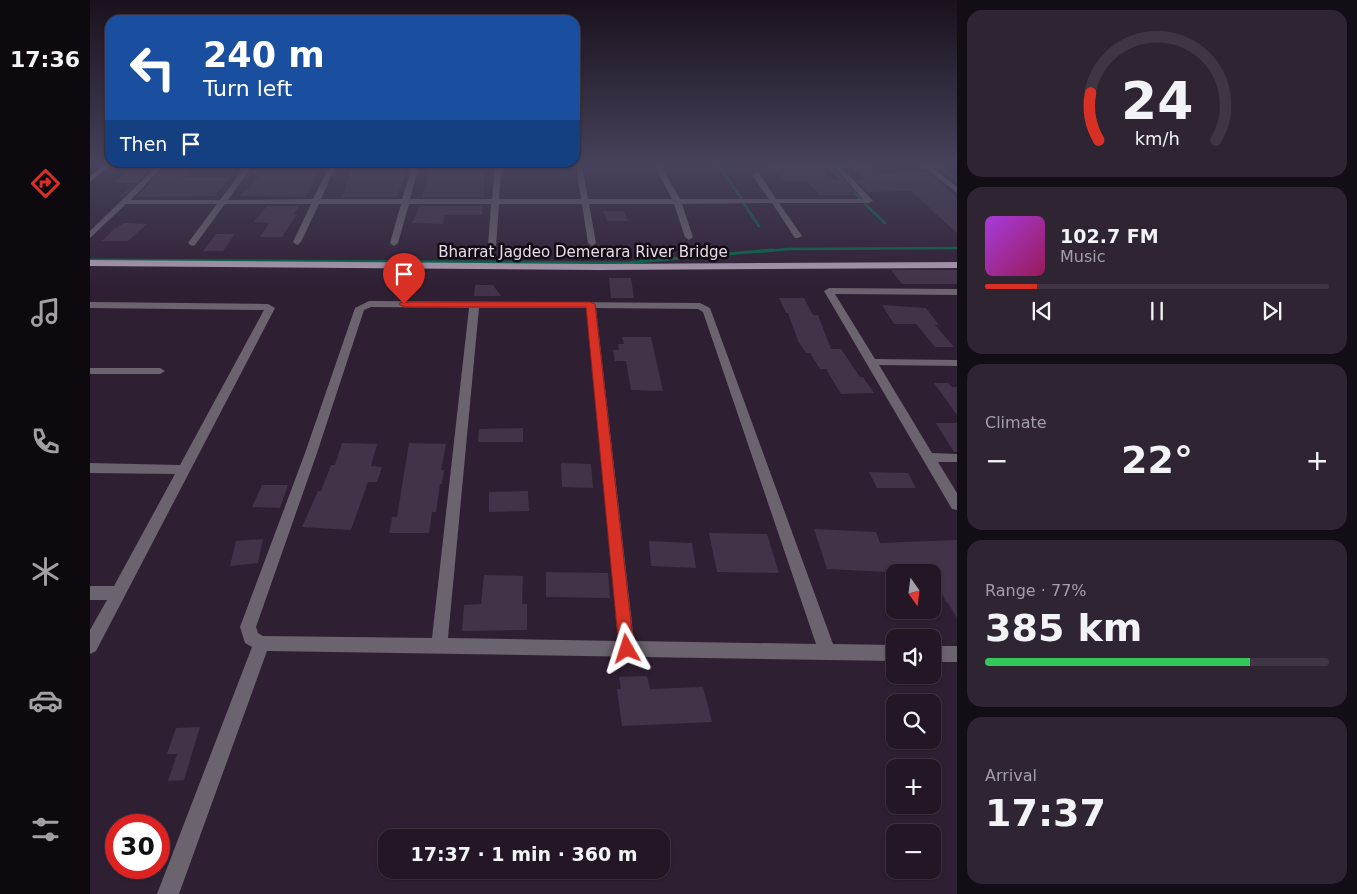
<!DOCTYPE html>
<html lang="en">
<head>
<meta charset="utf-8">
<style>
	:root { --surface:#231726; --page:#2f2432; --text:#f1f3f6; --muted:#a39fa7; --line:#403643; --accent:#d93025 }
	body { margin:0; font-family:"DejaVu Sans",sans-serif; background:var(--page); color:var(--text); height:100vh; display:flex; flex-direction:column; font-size:19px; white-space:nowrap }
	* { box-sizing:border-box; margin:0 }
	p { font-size:16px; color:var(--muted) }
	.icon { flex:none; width:28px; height:28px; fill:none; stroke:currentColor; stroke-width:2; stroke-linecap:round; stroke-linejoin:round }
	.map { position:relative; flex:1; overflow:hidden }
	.panel { display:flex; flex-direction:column; gap:10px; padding:10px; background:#130d15; width:400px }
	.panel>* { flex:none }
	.guide { position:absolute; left:15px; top:15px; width:475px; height:152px; border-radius:15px; box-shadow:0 1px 4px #0004,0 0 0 1px var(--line); background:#1a4fa0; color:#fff; overflow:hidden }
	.needle { width:32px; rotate:166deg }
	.fabs { position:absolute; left:796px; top:564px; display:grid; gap:10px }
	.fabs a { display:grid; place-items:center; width:55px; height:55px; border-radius:10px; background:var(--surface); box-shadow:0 1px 4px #0004,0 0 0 1px var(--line); font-size:25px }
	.speed { position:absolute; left:15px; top:814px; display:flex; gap:10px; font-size:25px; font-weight:700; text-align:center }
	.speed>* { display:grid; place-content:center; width:65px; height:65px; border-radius:50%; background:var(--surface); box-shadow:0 1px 4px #0004,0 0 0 1px var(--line); line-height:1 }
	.speed .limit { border:8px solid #d22; background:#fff; color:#111 }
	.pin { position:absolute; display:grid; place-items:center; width:42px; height:42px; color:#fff; margin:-51px -21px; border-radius:50% 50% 50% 0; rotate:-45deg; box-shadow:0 0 5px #0007 }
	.pin .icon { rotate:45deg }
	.me { position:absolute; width:55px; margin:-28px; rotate:354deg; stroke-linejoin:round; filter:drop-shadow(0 0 4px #0008) }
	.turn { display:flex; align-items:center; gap:18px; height:105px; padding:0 15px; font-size:22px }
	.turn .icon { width:65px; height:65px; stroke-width:2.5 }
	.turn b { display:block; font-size:35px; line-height:42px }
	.then { display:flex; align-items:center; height:48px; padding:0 15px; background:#0003; gap:10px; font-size:19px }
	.big { font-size:38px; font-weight:800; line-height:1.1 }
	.panel .card { flex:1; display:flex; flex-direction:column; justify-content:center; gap:8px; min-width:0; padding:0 18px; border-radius:15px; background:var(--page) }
	.panel .dial { align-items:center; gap:0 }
	.dial svg { height:130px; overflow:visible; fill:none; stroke:var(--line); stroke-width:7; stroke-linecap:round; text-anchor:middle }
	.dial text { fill:var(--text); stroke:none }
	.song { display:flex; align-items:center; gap:15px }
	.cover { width:60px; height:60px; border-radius:8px; background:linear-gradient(135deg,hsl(280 70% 55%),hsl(330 70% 35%)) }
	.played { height:5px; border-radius:2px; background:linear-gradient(90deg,var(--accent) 15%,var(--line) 15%) }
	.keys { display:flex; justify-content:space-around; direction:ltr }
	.heat { display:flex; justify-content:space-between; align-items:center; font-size:28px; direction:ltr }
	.charge { height:8px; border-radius:4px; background:linear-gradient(90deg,#34c759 77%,var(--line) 0) }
	.trip { position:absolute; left:288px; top:829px; width:292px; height:50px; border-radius:15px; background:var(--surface); box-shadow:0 1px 4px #0004,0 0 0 1px var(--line); font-weight:800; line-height:50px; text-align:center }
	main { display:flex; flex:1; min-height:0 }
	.dock { display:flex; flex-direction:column; width:90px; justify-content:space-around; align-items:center; background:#0e090f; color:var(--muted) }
	.dock .icon { width:35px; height:35px }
	.dock .active { color:var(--accent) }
	.dock b { font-size:22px; color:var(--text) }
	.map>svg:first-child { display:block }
</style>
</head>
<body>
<main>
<nav class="dock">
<b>17:36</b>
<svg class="icon active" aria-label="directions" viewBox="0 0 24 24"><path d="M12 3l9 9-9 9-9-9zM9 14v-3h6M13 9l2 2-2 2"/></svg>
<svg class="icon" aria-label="music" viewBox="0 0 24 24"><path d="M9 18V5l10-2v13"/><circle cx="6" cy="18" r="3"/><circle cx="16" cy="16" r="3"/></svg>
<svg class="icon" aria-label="phone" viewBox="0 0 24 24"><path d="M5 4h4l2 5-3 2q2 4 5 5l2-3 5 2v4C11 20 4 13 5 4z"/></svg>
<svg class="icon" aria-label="climate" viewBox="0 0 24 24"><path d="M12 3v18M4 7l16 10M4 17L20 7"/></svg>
<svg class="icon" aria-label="car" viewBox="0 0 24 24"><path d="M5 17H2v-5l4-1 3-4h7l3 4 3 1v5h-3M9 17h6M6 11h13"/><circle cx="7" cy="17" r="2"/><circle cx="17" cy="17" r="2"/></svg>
<svg class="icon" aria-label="filters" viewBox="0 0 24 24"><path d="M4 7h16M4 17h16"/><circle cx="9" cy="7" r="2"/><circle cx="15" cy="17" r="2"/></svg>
</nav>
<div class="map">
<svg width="867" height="894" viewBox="0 0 867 894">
	<rect width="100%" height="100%" fill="#2f1f33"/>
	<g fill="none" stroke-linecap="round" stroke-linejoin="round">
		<path stroke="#006a48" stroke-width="2.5" d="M627,163l24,35
			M735,163l19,19
			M845,163l22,17
			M761,189l9,9
			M654,204l15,22
			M775,204l20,19
			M667,252l31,-3 169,-1"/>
		<path stroke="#006a48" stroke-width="3" d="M0,260l535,3 147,-13"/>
	</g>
	<path fill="#433348" d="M71,163h35l-14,14h48l-15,19 -78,1 25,-28v-2l-4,-2z
		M169,163l36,1 -4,5 28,1 -6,10h3l-11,17 -65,-1 22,-22 -11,-1z
		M679,163h47l18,17h10l11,12h-5l2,3h-33l-12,-14h-24z
		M315,165l-2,6h3l-9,26h-55l10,-30z
		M760,165h22l8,8 48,-1 29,26v35l-46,-42 -44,1 -11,-12h8z
		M340,169l54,1v27h-62z
		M60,170l-27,27h-4l17,-14h-22l13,-12z
		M177,206h32l-5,8h3l-15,23h-22l9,-14 -15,-1z
		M330,206h63l-1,9h-37l-2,9 -31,-1z
		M513,211h21l4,10h-21z
		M34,223l23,1 -19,17h-26l12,-12z
		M126,234h19l-12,17h-20z
		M801,270h66v14h-55z
		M519,278h22l3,20h-23z
		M385,285h18l8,11h-27z
		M689,298h25l9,17h5l13,34h10l19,28h3l11,16 -33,1 -15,-25h-6l-10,-16h-4l-8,-12 -10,-28h-2z
		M792,305l44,3 13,17h-4l19,22h-19l-19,-23h-22z
		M532,337h29l12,54 -32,-1 -5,-29h-11l-2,-11h6l-1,-6h6z
		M844,383h14l4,4h5v28z
		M846,423h21v29h-3z
		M433,428v14h-45l1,-13z
		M252,443l35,1 -6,22 11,1 -5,15h-9l-17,48 -49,-3 16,-36h3l10,-26h4z
		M319,443l37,1 -5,26h3l-2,14h-2l-4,28h-4l-3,21h-40l3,-16h5z
		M471,463l30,1 2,24 -31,-1z
		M779,472l39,1 8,15h-39z
		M172,485h26l-8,23 -28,-1z
		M438,491l1,20 -40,1v-20z
		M724,529l62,3 4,11 77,-3v78l-9,-15 -2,-1 -15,-31 -43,1 -61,-3z
		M619,533l58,1 12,39 -62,-1z
		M173,539l-5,24 -28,3 6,-25z
		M559,541l43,2 4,25 -45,-2z
		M456,572l62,1 2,25 -64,-1z
		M394,575l39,1 -1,28h5v26l-65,1 2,-26 17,-1z
		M557,676l3,13 53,-2 9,35 -90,4 -5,-37h4l-2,-12z
		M110,727l-16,53 -16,1 9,-27h-10l9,-26z"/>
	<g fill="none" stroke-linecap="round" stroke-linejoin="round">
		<path fill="#6b636d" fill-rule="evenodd" d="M158,163h6l-26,37 85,-1 16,-32 3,-2 3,2 -14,32h81l10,-32 3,-2 3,2 -8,32h82l3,-30 6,-6h7l-7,7 -2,29h82l-5,-34 3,-2 3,2 6,34h84l-19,-36h6l21,36h89l-17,-24 4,-2h3l17,26h87l-32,-36h7l35,38 -4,2h-90l23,33 -4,2h-3l-23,-35 -90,1 11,33 -4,3 -4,-3 -11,-33h-85l7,39 -4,3 -4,-3 -6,-39h-83l-3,42 -4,3 -4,-3 3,-42h-82l-11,39 -4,3 -4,-3 11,-39h-82l-18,38 -4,3 -4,-3 18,-38h-86l-30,41 -3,1 -4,-3 29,-39h-91l-36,34v-7l66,-64 5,1 -30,32h89z
			M829,163h7l31,24v6z
			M739,288l128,1v6l-122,-1 40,65 82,1v6l-78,-1 53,88 25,1v8h-19l19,31v17l-5,-1 -128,-218z
			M279,301l331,2 10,5 123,336 62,1v16l-628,-10 -88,243h-22l95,-247 -7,-4 -5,-16 65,-174 50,-145zM281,307l98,1 -37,330 -169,-2 -5,-3 -2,-6 61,-174 47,-143zM389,308h108l31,333 -170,-3zM506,308l102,1 5,3 113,332 -182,-3z
			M0,302l178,2 7,4 -179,343 -6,3v-24l17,-30h-17v-14h24l61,-112 -85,-1v-10l90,2 84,-155 -174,-2z
			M0,368h70l5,3 -5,3h-70z
			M842,646h25v16h-25z"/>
		<path fill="#928696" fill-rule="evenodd" d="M16,163h7l-23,19v-6z"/>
		<path fill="#b1a0b5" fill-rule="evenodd" d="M0,260l509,4 358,-2v6l-358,2 -509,-4z"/>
	</g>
	<linearGradient id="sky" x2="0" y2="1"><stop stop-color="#1a111c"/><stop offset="0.57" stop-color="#47425b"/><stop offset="1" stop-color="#47425b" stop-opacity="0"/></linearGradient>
	<rect width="867" height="288" fill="url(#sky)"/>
	<path fill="#d93025" stroke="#8d1f18" d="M311,302h189l5,2 39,345 -2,5 -5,2 -6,-2 -2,-5 -33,-342h-182l-5,-3z"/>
	<g text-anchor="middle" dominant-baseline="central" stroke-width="5" stroke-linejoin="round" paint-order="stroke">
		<g font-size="15" fill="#e6dce9" stroke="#130c15">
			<text x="493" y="252">Bharrat Jagdeo Demerara River Bridge</text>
		</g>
	</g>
</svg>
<div class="fabs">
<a><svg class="needle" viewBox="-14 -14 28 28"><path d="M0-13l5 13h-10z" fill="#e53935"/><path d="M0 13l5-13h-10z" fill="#a39fa7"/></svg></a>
<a><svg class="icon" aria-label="sound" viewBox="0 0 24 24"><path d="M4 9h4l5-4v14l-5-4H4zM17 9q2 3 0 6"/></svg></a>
<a><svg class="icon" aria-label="search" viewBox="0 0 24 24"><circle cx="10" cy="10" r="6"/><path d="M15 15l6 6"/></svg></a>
<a>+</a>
<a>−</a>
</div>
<div class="speed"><div class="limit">30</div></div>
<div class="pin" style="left:314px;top:304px;background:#d93025"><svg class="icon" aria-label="arrive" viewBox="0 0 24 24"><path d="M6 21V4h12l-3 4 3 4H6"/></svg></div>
<svg class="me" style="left:537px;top:649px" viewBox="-20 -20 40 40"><path d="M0-17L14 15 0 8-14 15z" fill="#d93025" stroke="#fff" stroke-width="4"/></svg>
<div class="trip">17:37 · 1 min · 360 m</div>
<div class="guide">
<div class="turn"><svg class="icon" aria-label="left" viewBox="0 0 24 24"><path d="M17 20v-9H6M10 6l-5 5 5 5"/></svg><div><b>240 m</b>Turn left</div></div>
<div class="then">Then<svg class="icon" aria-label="arrive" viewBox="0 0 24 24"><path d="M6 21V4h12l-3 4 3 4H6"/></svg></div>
</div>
</div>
<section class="panel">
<div class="card dial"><svg viewBox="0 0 100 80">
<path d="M14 69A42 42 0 1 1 86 69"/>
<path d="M14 69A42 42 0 0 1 9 40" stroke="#d93025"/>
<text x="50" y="56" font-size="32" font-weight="700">24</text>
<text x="50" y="72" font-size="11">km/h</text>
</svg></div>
<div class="card">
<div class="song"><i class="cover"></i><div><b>102.7 FM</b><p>Music</p></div></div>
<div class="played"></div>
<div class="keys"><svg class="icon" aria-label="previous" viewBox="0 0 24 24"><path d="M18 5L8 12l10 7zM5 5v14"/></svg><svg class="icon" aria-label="pause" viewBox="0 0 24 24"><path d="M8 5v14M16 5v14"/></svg><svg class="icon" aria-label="next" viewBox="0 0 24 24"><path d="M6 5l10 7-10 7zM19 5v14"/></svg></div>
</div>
<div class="card"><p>Climate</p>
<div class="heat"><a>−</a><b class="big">22°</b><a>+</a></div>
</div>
<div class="card"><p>Range · 77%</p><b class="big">385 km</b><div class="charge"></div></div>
<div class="card"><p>Arrival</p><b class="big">17:37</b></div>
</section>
</main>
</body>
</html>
